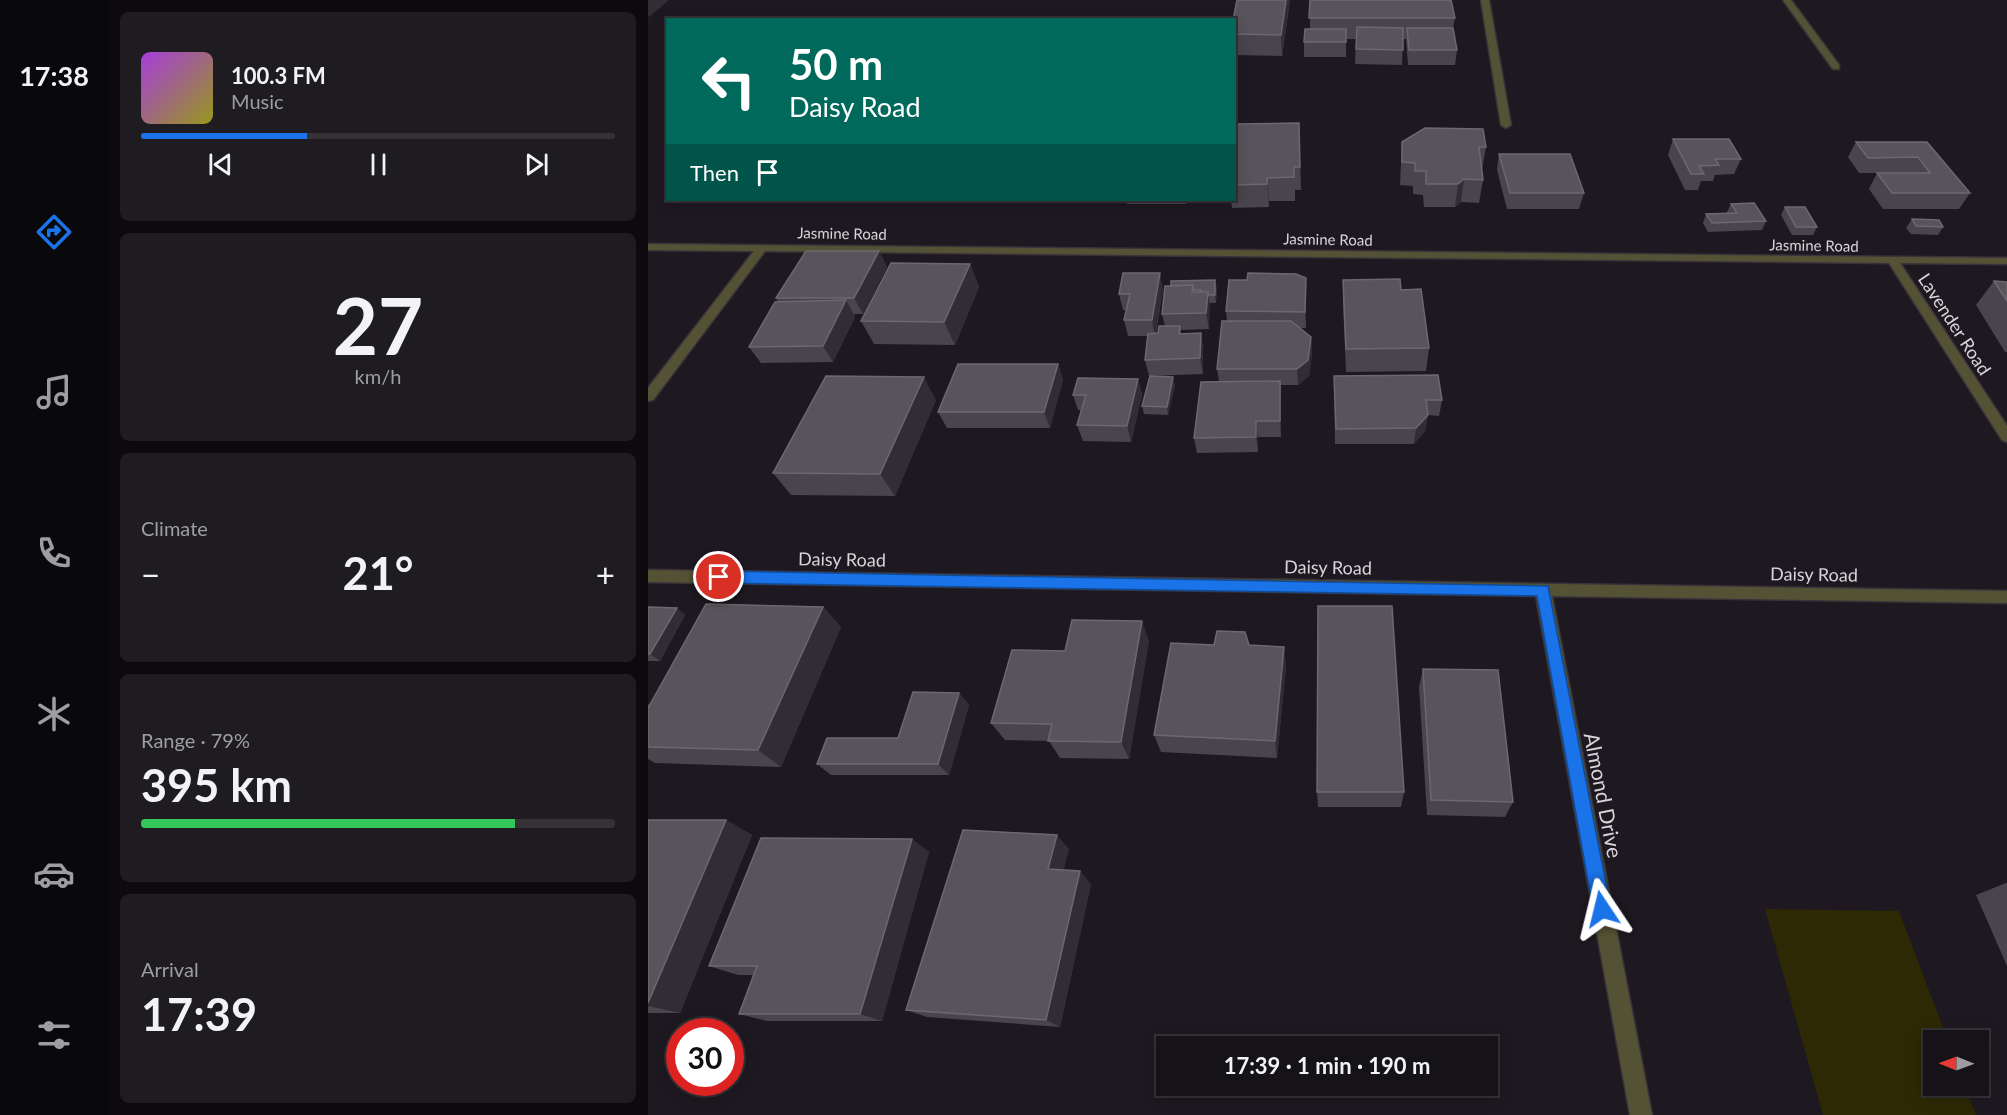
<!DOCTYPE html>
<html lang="en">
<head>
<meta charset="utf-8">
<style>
	:root { --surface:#161318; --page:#1f1c21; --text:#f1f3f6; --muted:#9e9ea2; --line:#353237; --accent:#1a73e8 }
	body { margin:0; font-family:Lato,sans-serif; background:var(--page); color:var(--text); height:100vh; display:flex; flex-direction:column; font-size:22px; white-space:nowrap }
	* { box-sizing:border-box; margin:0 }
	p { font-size:20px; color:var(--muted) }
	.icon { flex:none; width:33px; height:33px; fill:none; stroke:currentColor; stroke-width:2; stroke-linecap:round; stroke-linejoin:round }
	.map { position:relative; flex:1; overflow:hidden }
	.sheet { display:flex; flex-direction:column; gap:12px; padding:12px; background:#0c0a0d; width:540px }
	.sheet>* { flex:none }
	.top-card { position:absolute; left:18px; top:18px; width:570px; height:183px; border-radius:0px; box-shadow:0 3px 15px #0003,0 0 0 2px var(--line); background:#00695c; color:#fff; overflow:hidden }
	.needle { width:39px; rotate:271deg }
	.tools { position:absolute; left:1275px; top:1030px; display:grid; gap:12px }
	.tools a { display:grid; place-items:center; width:66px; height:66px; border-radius:0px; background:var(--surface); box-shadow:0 3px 15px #0003,0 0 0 2px var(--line); font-size:30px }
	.speed { position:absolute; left:18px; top:1018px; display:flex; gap:12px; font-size:30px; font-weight:700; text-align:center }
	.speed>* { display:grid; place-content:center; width:78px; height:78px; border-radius:50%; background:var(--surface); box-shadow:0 3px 15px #0003,0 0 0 2px var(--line); line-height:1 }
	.speed .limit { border:9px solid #d22; background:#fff; color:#111 }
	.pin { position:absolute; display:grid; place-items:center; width:51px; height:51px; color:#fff; margin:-26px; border:3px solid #fff; border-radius:50%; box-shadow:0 2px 6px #0007 }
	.me { position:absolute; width:66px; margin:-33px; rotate:350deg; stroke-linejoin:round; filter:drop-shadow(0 0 4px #0008) }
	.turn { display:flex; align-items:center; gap:21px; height:126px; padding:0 24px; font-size:27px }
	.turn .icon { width:78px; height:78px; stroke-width:2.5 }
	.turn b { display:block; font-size:42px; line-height:51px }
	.then { display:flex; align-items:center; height:57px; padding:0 24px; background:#0003; gap:12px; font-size:22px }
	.big { font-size:45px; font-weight:700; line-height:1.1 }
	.sheet .card { flex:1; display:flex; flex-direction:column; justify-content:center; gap:9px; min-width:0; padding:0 21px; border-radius:9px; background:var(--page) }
	.sheet .dial { align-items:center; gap:0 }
	.dial b { font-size:78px; line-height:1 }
	.song { display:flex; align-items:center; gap:18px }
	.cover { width:72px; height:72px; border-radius:9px; background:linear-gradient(135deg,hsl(280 70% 55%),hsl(60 70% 35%)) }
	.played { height:6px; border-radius:3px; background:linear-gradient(90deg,var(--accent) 35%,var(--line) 35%) }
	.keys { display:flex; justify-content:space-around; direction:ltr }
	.heat { display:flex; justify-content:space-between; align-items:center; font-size:33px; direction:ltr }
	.charge { height:9px; border-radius:4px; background:linear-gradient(90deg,#34c759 79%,var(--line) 0) }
	.trip { position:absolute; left:508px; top:1036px; width:342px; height:60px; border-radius:0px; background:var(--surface); box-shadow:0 3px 15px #0003,0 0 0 2px var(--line); font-weight:700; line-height:60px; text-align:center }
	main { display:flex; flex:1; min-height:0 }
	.tabs { display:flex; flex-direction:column; width:108px; justify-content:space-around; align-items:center; background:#09080a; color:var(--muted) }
	.tabs .icon { width:42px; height:42px }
	.tabs .on { color:var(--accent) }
	.tabs b { font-size:27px; color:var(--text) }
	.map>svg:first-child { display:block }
</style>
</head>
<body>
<main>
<nav class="tabs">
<b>17:38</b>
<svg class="icon on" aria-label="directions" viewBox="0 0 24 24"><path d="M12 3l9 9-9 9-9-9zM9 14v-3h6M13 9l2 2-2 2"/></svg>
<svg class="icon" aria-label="music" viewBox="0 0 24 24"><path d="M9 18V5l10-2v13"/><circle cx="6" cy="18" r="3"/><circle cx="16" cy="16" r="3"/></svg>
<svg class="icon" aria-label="phone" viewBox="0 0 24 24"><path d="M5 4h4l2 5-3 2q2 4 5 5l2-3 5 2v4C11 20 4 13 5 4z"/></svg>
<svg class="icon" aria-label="climate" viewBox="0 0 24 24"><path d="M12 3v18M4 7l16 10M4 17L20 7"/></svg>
<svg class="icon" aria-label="car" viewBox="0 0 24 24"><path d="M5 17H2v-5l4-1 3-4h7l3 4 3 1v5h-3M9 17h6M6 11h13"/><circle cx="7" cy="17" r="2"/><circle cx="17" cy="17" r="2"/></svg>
<svg class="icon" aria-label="filters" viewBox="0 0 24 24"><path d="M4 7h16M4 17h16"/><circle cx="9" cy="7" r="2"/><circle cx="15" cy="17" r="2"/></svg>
</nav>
<section class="sheet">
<div class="card">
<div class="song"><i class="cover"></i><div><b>100.3 FM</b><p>Music</p></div></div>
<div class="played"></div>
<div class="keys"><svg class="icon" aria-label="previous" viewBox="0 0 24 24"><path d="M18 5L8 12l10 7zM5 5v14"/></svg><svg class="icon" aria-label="pause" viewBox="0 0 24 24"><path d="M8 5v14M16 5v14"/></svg><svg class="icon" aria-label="next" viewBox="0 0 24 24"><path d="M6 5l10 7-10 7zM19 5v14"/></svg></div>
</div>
<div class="card dial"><b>27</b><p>km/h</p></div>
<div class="card"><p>Climate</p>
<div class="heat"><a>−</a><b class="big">21°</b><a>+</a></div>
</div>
<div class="card"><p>Range · 79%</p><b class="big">395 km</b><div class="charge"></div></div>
<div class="card"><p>Arrival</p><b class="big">17:39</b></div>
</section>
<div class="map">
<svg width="1359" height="1115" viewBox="0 0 1359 1115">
	<rect width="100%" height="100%" fill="#1e1920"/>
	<path fill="#2d2904" d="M1117,909l134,2 49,130h-14v45h31l11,29h-153z"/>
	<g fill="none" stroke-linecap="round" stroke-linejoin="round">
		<g stroke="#38333a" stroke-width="3">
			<path id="minor" d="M833,0h8l22,125 -5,3 -5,-3z
				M1135,0h8l48,65v4h-6z
				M0,244l1359,14v6l-107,-1 107,163v16l-5,-2 -113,-177 -1124,-12 -112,149 -5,1v-13l106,-137 -106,-1z
				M0,570l1359,21v12l-455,-7 100,519h-22l-94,-519 -888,-14z"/>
		</g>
		<use href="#minor" fill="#545234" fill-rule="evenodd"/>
	</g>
	<path fill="#4a444c" d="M642,0l-8,56 -48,-1v-35z
		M662,0l145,18 -2,10 4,22 -2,15h-47l-2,-26h-3l-1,26 -47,-1 1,-25h-10v18h-42v-15l6,-13z
		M651,123l2,67h-6v11h-26v6l-37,1 -1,-8h3l1,-76z
		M1025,139l68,20 -7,15 -19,1 -2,6h-12l-3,9h-13l-17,-35z
		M754,142l84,5 -4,23 1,10 -4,23 -18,-1 -6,5h-31l-1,-12 -10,-1v-8l-13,-1z
		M1208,142h71l43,51 -11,16h-76l-14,-20 8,-16h-18l-11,-16z
		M851,154l85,39 -5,16h-72l-10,-39z
		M478,200h60v4h-59z
		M1083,204l35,17 -4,9 -54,2 -5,-9 3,-9h23l-2,-2z
		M1137,207l32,20 -4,8h-21l-11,-20z
		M1264,219l31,8 -5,8 -27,-1 -5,-6z
		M231,251l8,16 -24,47h-9l1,3 -22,45 -72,1 -12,-16 29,-45 -2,-4z
		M322,264l9,23 -24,58 -81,-1 -13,-23z
		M658,278v50h-6l11,9 1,16 -3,23 -11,9h-17v52h-23v15l-61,1 -3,-15 25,-57 -2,-12 10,-48 -1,-10z
		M695,280l58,10 28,58 -3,23 -80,1 -3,-68z
		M1346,281l13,1v70h-2l-29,-47z
		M517,286l52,2 -1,15h-7v26l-28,1v4l20,-1 2,16v25l-54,2 -4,-16 3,-24h-20l-4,-16 2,-10h-3l-4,-16 44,-5 -7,44h2l7,-7 -3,-12z
		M410,364l5,16 -13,48h-103l-9,-16z
		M686,376l108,24 -3,16 -11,-1 -3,16 -11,13h-79z
		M490,379l4,16 -11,47 -48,-1 -6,-16 4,-15h-3l-5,-15z
		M527,385l-7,30 -24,-1 -2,-8z
		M288,400l-41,96 -104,-1 -18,-22z
		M0,607l29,1 8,7 -25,46h-12z
		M175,607l18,20 -60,140 -126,-4 -7,-4v-55l2,1z
		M501,641l-20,118 -69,-1 -11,-17 -44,-1 -14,-17 74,-72z
		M566,645h35l37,21 -9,92 -116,-6 -7,-17z
		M775,669l90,133 -8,15 -78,-2 -8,-128z
		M311,693l10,12 -20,70h-118l-14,-11 81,-26z
		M669,792h87l-3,15h-83z
		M0,820h78l26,15 -72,178h-32z
		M264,839l17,13 -47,169h-115l-28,-7 15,-39h-16l-29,-9z
		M421,849l-6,21 28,14 -31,143 -133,-10 -21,-7z
		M1358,883h1v83l-31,-71z"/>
	<path fill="#322c34" d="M0,0h21l-20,17 -1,-2z
		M638,0h4l-8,56 -1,-21z
		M619,178l2,23v6l-2,-23z
		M816,179l-3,23 -6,5 3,-23z
		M231,251l8,16 -24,47 -9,-16z
		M322,264l9,23 -24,58 -11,-23z
		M512,273l3,16 -8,47 -3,-16z
		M658,278v50l-1,-16z
		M567,280l2,8 -1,15 -1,-8z
		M560,292l2,16 -1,21 -3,-16z
		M198,300l9,17 -22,45 -10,-16z
		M553,333l2,16v25l-3,-16z
		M663,337l1,16 -3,23 -11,9 -1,-16z
		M410,364l5,16 -13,48 -6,-16z
		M276,377l12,23 -41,96 -15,-22z
		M525,377l2,8 -7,30 -1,-8z
		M490,379l4,16 -11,47 -4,-16z
		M632,381l1,16v40l-1,-16z
		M780,415l-3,16 -11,13 2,-16z
		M608,421l2,16v15l-2,-15z
		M175,607l18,20 -60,140 -23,-17z
		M29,608l8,7 -25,46 -10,-7z
		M494,621l7,20 -20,118 -8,-17z
		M636,647l2,19 -9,92 -2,-17z
		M311,693l10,12 -20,70 -11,-11z
		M78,820l26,15 -72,178 -32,-7v-3z
		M409,835l12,14 -8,33 -13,-13z
		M264,839l17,13 -47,169 -22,-7z
		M432,871l11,13 -31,143 -14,-7z"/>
	<path fill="#59535b" stroke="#6d686f" stroke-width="1.5" d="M589,0h49l-5,35 -47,-1v-14h-1z
		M662,0h141l4,18h-146z
		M709,27l46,1v22l-47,-1z
		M759,28h46l4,22h-48z
		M657,29h41v13h-42z
		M651,123l1,44h-6v10l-27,1v6l-33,1 1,-61z
		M777,128l58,1 3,18h-7l4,33 -19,-1 -6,5h-32v-13h-11v-8l-13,-1v-20z
		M1025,139h56l12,20h-26l4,6 -20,1 5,8h-13z
		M1208,142h71l43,51h-78l-15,-20h53l-12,-16 -50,1z
		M851,154h71l14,39h-74z
		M1106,203l12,18 -54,2 -6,-9 31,-1 -6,-9z
		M1137,207h20l12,20h-21z
		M1264,219l27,1 4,7 -27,-1z
		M158,251h73l-25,47h-78z
		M243,263l79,1 -26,58 -83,-1z
		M475,273h37l-8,47h-28l6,-26h-11z
		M600,273l48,1 10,4 -1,34 -79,-1 3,-31h18z
		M752,279l1,11 20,-1 8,59 -83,1 -3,-69z
		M567,280v15h-7v-3h-7v-2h-8v-5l-22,1v-5z
		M1346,281l13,1v19z
		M545,285l-1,7h16l-2,21 -44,1 3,-28z
		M198,300l-23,46 -74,1 26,-45z
		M574,321h69l20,16 -3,23 -11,9h-80z
		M511,326h21l-1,8 22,-1 -1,25 -55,2 3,-26 10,-1z
		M310,364h100l-14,48h-106z
		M790,375l4,25h-16l2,15 -12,13 -80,1 -2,-53z
		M178,376l98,1 -44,97 -107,-1z
		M502,376l23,1 -6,30 -25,-1z
		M430,378l60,1 -11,47 -50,-1 9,-30h-13z
		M632,381v40h-24v16l-62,1 7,-56z
		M58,604l117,3 -65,143 -110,-3v-39z
		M670,606h74l12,186h-87z
		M0,607l29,1 -27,46h-2z
		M424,620l70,1 -21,121 -73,-1 4,-17 -61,-1 21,-73 53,1z
		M569,631l28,1 4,13 35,2 -9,94 -121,-6 17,-92 43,2z
		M775,669l75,1 15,132 -82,-2z
		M265,692l46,1 -21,71h-121l10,-26h71z
		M0,820h78l-78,183z
		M315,830l94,5 -9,34 32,2 -34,149 -140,-10z
		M113,838l151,1 -52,175h-121l18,-48h-48z"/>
	<path fill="#1a73e8" stroke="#114b97" stroke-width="1.5" d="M71,571l829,15 63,323 -2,7 -7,2 -6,-2 -3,-7 -56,-313 -818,-13 -7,-6z"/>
	<g text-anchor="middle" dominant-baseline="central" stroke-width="6" stroke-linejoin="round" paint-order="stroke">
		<g font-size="15" fill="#d8d4d9" stroke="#1e1920">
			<text transform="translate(194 233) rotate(1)">Jasmine Road</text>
			<text transform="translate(680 239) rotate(1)">Jasmine Road</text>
			<text transform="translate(1166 245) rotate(1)">Jasmine Road</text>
		</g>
		<g font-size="18" fill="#d8d4d9" stroke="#1e1920">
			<text transform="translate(1307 324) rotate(57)">Lavender Road</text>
			<text transform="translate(194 559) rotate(1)">Daisy Road</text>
			<text transform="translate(680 567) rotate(1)">Daisy Road</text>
			<text transform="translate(1166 574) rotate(1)">Daisy Road</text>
		</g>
		<g font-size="21" fill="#d8d4d9" stroke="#1e1920">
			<text transform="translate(956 795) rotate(79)">Almond Drive</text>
		</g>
	</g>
</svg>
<div class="tools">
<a><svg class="needle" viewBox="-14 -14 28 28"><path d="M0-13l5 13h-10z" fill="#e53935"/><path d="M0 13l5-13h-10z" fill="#9e9ea2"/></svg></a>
</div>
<div class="speed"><div class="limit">30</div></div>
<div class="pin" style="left:71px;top:577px;background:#d93025"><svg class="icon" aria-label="arrive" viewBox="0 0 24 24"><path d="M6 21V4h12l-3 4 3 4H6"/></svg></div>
<svg class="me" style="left:954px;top:909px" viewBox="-20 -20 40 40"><path d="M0-17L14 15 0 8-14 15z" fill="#1a73e8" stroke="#fff" stroke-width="4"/></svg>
<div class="trip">17:39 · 1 min · 190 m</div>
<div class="top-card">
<div class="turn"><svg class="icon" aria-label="left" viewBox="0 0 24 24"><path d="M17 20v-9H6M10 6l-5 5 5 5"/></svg><div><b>50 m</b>Daisy Road</div></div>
<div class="then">Then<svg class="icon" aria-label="arrive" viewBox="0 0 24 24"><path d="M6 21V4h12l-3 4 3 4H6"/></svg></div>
</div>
</div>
</main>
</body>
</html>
